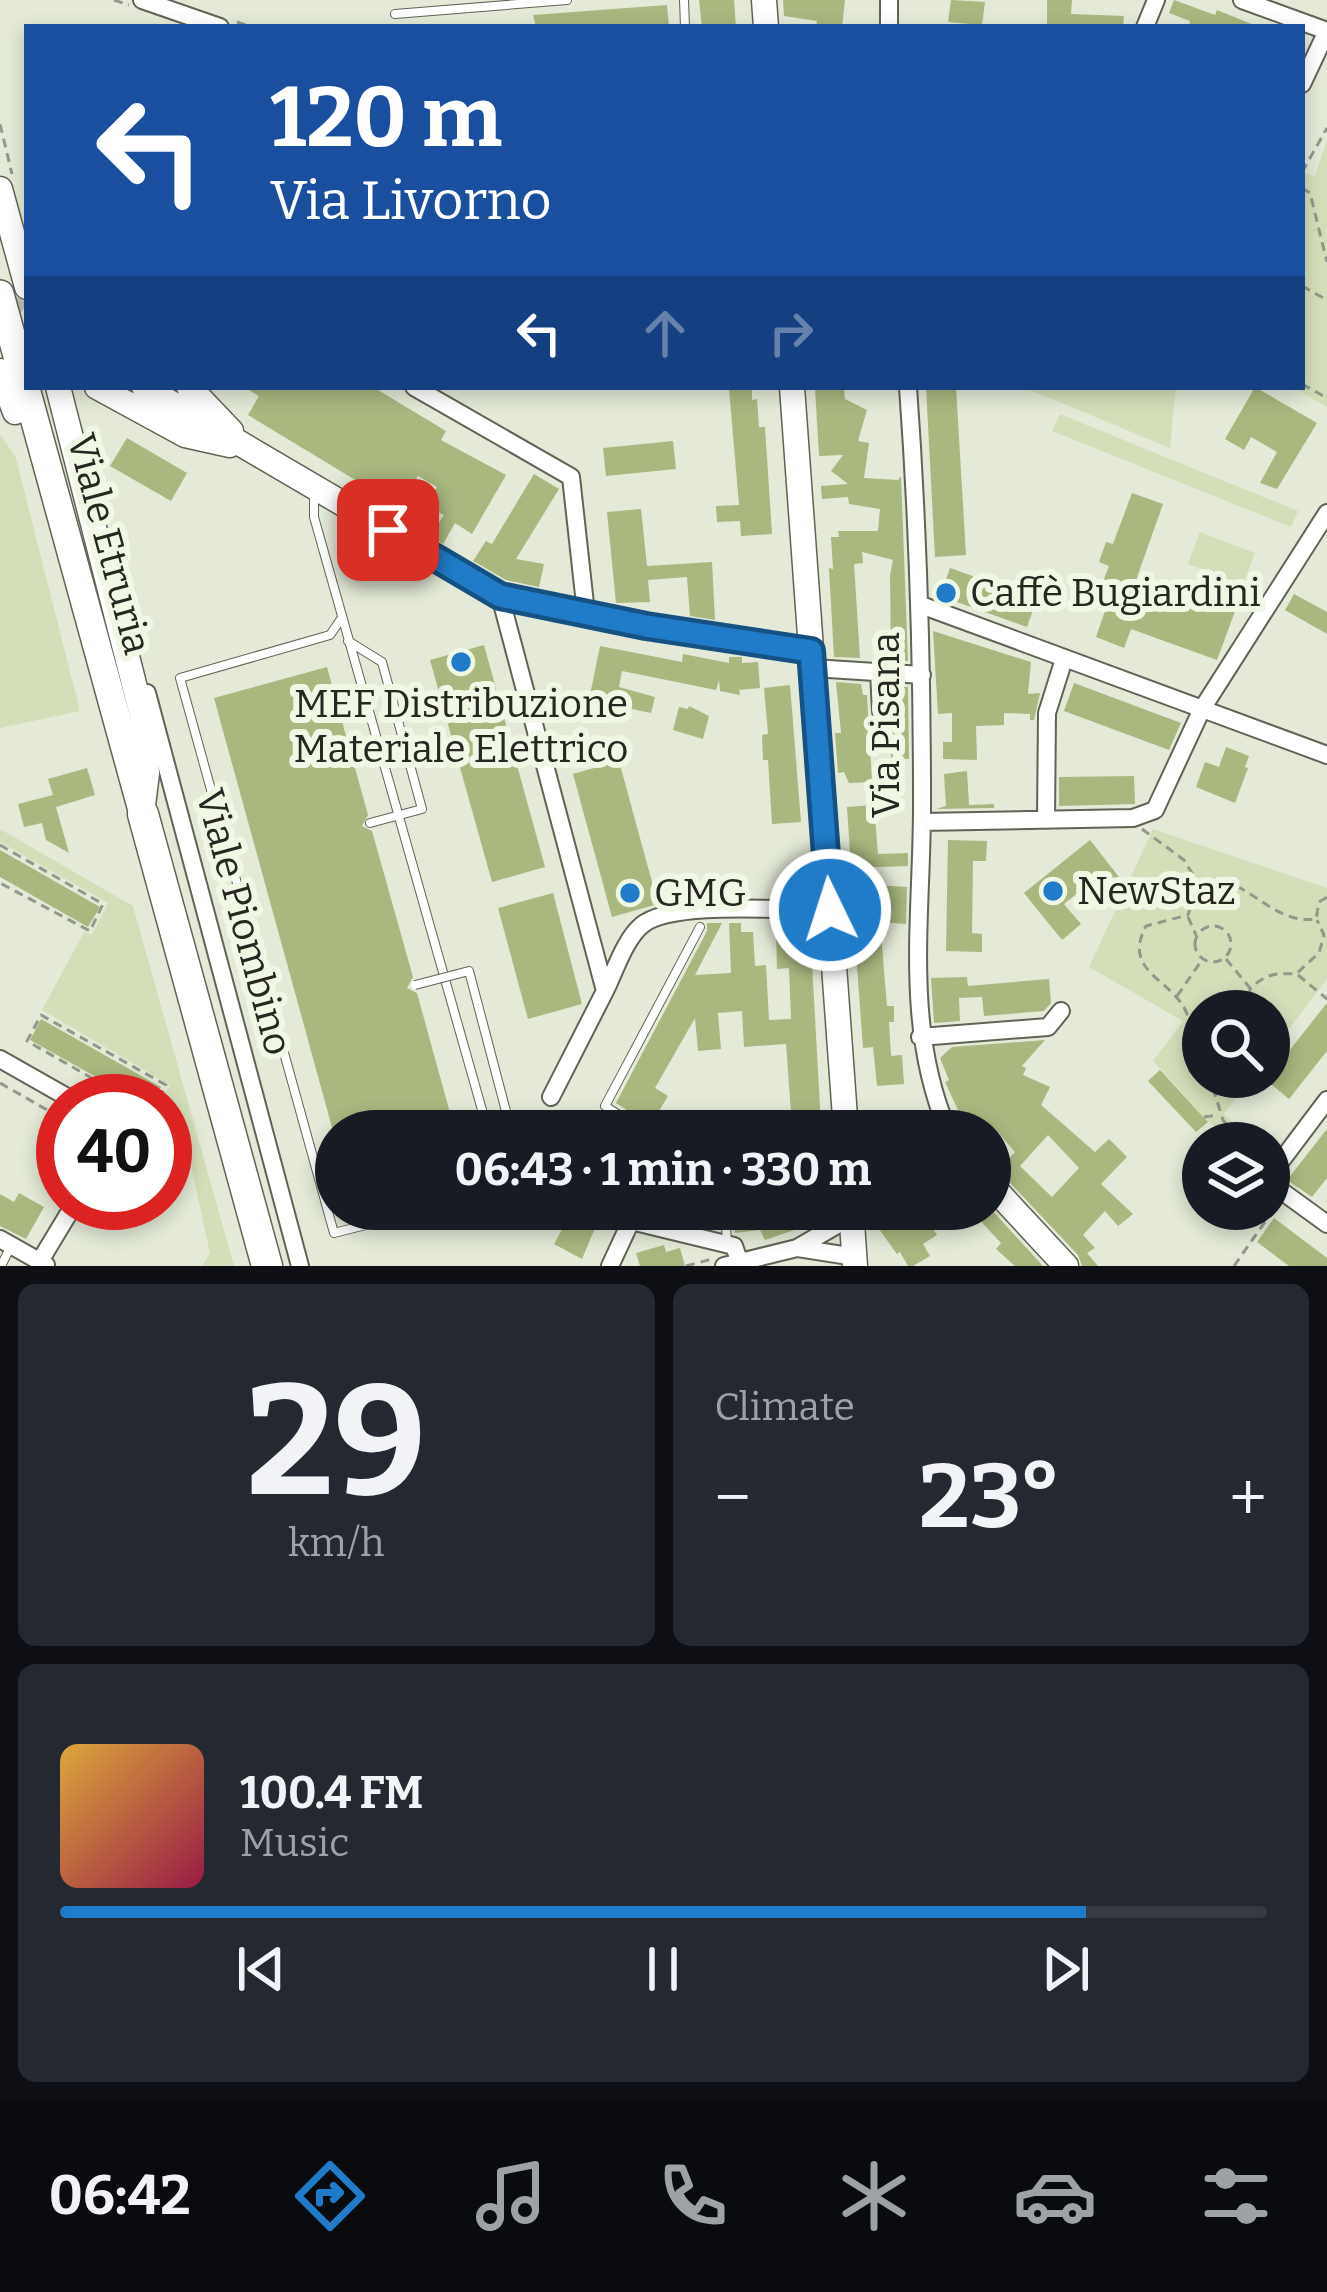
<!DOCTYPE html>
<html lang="en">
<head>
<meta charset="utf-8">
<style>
	:root { --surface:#171b24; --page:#242831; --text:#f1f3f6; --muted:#9ea1a6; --line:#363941; --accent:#207cc9 }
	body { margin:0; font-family:Bitter,serif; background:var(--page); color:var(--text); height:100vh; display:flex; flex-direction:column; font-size:45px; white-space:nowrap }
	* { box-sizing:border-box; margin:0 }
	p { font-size:39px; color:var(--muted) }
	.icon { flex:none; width:66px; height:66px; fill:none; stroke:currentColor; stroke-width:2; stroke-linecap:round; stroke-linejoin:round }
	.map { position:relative; height:1266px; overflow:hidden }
	.panel { display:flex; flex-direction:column; gap:18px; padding:18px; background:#0d0f14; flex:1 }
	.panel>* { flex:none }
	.hud { position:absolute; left:24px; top:24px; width:1281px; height:366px; border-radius:0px; box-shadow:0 6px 18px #0003; background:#1a4fa0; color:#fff; overflow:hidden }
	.controls { position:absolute; left:1182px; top:990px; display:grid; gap:24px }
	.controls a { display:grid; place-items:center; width:108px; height:108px; border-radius:50%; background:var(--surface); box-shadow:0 6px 18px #0003; font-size:60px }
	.speed { position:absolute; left:36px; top:1074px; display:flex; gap:24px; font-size:60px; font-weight:700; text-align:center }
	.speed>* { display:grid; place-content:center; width:156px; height:156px; border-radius:50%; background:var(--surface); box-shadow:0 6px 18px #0003; line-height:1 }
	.speed .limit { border:18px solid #d22; background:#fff; color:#111 }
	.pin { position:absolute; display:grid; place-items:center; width:102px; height:102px; color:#fff; margin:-51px; border-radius:24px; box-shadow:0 6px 18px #0006 }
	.me { position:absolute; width:132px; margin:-66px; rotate:356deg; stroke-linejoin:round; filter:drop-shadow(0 0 9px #0008) }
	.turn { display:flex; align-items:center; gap:42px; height:252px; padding:0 48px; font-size:54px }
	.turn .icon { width:156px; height:156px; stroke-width:2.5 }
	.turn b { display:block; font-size:84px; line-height:102px }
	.lanes { display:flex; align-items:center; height:114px; padding:0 48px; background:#0003; justify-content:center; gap:60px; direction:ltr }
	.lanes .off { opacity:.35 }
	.big { font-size:90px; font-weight:700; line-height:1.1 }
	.panel .tile { flex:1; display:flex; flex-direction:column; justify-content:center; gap:18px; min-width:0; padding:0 42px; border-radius:18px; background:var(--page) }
	.panel .dial { align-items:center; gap:0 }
	.dial b { font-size:156px; line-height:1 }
	.song { display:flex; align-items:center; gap:36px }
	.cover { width:144px; height:144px; border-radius:18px; background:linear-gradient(135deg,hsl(40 70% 55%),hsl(340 70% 35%)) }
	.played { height:12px; border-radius:6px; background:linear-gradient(90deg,var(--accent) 85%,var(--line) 85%) }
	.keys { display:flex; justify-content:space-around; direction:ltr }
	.heat { display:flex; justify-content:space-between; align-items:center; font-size:66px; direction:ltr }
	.panel .tiles { flex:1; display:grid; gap:18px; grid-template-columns:1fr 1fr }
	.tile:last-child { grid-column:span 2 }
	.trip { position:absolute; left:315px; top:1110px; width:696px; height:120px; border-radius:60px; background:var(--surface); box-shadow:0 6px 18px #0003; font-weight:700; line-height:120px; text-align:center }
	.tabs { display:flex; height:192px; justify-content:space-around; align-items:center; background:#090b0e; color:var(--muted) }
	.tabs .icon { width:84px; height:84px }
	.tabs .current { color:var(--accent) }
	.tabs b { font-size:54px; color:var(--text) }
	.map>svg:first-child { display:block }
</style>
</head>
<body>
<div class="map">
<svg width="1327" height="1266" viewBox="0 0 1327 1266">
	<rect width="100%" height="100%" fill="#e4ead7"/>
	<path fill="#d4dfba" d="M1327,140v267l-35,-20h10v-215l13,4z
		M1030,387h146l-6,61 -140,-58z
		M1060,414l238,97 -7,16 -239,-96z
		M0,434l16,24 64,253 -80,17z
		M1200,532l55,21 -12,32 -55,-21z
		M0,829l133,77 101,360h-32l8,-13 -26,-119 -15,-9 -4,4v-28h-4l9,-16 -128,-75 42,-78 8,3 16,-32 -108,-61z
		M1153,829l174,59v91l-58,76v-44h-66v66h49l-28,37 31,29h-20l-27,-22 -55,-60 30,-40 -94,-54z"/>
	<path fill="#a8b87f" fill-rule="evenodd" d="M699,0h35l2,27h-34z
		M783,0h62l-3,27h-26l1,-6 -33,-5z
		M951,0l34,2 -3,23 -34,-3z
		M1047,0h25l-1,14 53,2 -1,11h-76z
		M1174,0l41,15 2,-5 42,17h-70l1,-6 -21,-8z
		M667,5l2,22h-133l-3,-12z
		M244,387h129l73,44 -5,9 65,35 -34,59 -17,-11 -12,21 -13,-8 14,-21 -18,-9 11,-19 -19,-11 -18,31 -152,-92 11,-19z
		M844,387l1,12 22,11 -9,31 11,2 -5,35 34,2 3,-4 7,185 -17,-1 -1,-85 3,-15 -31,-8 1,11 -9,1 6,94 -26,-1 -5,-89 4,1 -2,-32h8l-1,-6h40l2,-22 -31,-5 -1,-7 -26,2 -1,-13 27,-2 -17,-13 12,-16 -24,1 -4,-68z
		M926,387h30l10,168 -31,2z
		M1255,387l62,36 -40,66 -17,-6 17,-31 -26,-15 -7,13 -19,-11z
		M752,388v12l5,-1 2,28h6l7,107 -31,2 -1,-15 -23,1 -1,-16 23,-1 -10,-116z
		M127,438l60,35 -16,28 -61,-35z
		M673,441l3,28 -70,7 -3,-28z
		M534,474l25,15 -43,70 28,5 -5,23 -33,-7 -33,-19 13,-20 6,3z
		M1132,493l31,11 -28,79 68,25 6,-16 29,11 -21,57 -86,-31 -7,19 -28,-11 10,-29 -11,-5 14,-37 -10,-4 7,-20 7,2z
		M641,509l6,57 65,-4 3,58 -25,-4 -3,-39 -39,3 2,22 -34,1 -9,-91z
		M950,568l87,31 -10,28 -87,-31z
		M1294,594l33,18v22l-42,-24z
		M933,631l98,31 -3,32 12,-1 -6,27h-4v-6l-26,-1v12l-28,1 1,34 -34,-1v-17h9v-29l-14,1z
		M484,645l61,222 -53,15 -62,-222z
		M600,646l82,16 1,-8 46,9v-6h13v6l16,-1 2,26 -21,2 1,5 -20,-4 -1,-11 -3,10 -94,-19 -3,16 36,10 -4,16 -62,-13z
		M327,667l41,148 -6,11 10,5 41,146 -6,11 10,5 38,138h-122l-119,-433z
		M836,682l25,2 2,11h4l5,87 -23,1 -5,-11 -6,1 -3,-40h6z
		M1074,683l107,40 -12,27 -105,-39z
		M790,685l11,137 -29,2 -4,-64h-5l-1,-25 6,-1 -4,-46z
		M892,686l16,1 1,72h-18z
		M689,706l20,10 -6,23 -30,-9 6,-23 9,2z
		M1226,747l23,9 -4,11 3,1 -13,35 -39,-16 9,-25 14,5z
		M619,761l39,143 -46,13 -39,-143z
		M87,768l8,27 -39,12 13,46 -23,-13 -4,-17 -18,4 -6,-23 35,-9 -5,-16z
		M967,771l2,34 25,-1v4l-58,1 10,-3 -2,-32z
		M1134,776l1,28 -76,2v-29z
		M874,805l4,49 30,-1v13l-57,2 -4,-61z
		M948,840l39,1 -1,20h-13l-1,72 10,1v18l-36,-1z
		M1090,840l29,37 -15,13 -9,-11 -31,25 17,20 -19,16 -38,-47z
		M0,850l100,57 -12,20 -88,-50z
		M857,884l50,3 -1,37 -26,-2 7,84h7v16h-5l2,34 11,-1 2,29 -27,2 -4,-39 -10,1 -9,-121z
		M553,893l29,111 -54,15 -30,-111z
		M707,923h15l-27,52 36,-2 -2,-50h12v9h12l2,34 11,-1 3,55 22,-1 -2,-51 -12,1 -1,-37 23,-1 2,34 11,-1 9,161 -29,2 -6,-83 -42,3 -2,-36 -24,2 3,36 -23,2 -3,-33 -40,70 13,8 -9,15 30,20h-37l-4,-7 -32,-21 91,-172z
		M967,977l1,9 81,-7 2,24 -7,8 -60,5 -2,-19 -23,1 1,23 -26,2 -3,-45z
		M1327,1003v48l-38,48 -23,-19z
		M41,1019l120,68 -8,14h-14l-109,-61z
		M1045,1040l-23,26 4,2 -3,7 27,12 -9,18 54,47 14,-13 18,18 -26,27 32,30 -15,12 -13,-15 -22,24 12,13 -8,5 11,13h-16l-4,-11 -80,-85 17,-18 -20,-23 -18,2 -6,-6 -4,4 -22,-47 4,-2 -9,-22 12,-11zM1048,1135l31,33 -27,29 -32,-31z
		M1160,1070l48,52 -12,10 -48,-51z
		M1327,1129v49l-15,19 -25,-17z
		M19,1193l25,14 -18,32 -26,-13v-32l14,8z
		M573,1209h30l-21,50 -28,-15z
		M637,1209h80l1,17 -10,1z
		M733,1209h76v16l-44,15 -5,-10 -25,3z
		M903,1209l8,9 11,-7 15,24 -14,9 7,12 -17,10h-5l-8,-14 -3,2 -21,-29z
		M983,1209l7,-1 53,58h-28l-19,-17 5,-6 -25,-27z
		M1274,1218l53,40v8h-38l-32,-24z
		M664,1245l2,7 14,-4 5,18h-45l-4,-13z"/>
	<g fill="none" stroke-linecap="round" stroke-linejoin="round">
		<path stroke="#bec3b2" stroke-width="24" stroke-dasharray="24 12" stroke-linecap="butt" d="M0,301l27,16"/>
		<g stroke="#5f6454" stroke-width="10">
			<path id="lane" d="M684,0l1,27
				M395,14l172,-14
				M314,491v26l172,607 -3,7
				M341,619l-11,16 -150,43 154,555 95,-24
				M348,641l34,21 40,147 -52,14
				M501,1131l6,-16
				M644,1131l-39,-25 95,-179
				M725,1209l2,34
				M1,1266l10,-20"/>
		</g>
		<g stroke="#5f6454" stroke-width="20">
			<path id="street" d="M142,0l78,27
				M889,0v27
				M1242,0l85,31
				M1145,27l11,-27
				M1302,84l25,-53
				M414,387l157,90 15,136
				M908,387c10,137 14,273 14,411 1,113 -20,225 26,333
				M500,596l105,395 -54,106
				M921,605l406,150
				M813,668l109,7
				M879,671l2,41
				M147,693l153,573
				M1046,820l1,-107 17,-54
				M922,822l211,-4 22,-8 47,-101 125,-196
				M605,991c10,-20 20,-52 37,-66 30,-25 147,-14 188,-15
				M920,1037l128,-10 13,-16
				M0,1059l74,42
				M1269,1177l58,-77
				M1269,1182l58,42
				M0,1239l46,26
				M798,1248l57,9
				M40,1261l35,-58
				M610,1266l21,-45 103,25 6,17
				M724,1266l73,-18 54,-31"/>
		</g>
		<g stroke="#5f6454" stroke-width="27">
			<path id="secondary" d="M764,0l2,27
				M0,189l27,98
				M0,371l15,41
				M58,387l85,332 4,54 -4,32
				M97,387l88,48 45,10
				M144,387l356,209 146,30 165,25
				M189,387l42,44
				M792,387l54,744
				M990,1184l76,82
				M851,1209l4,57"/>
		</g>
		<g stroke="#5f6454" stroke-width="30">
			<path id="primary" d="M0,294l143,520"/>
		</g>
		<g stroke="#5f6454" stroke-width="33">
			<path id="highway" d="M143,814l124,452"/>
		</g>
		<path stroke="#93988a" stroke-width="3" stroke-dasharray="9 6" stroke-linecap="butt" d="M114,0l15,5
			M237,22l15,5
			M0,124l12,50
			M1302,172l25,-44
			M1302,188l8,5 17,69
			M1302,286l25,14
			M1302,384l25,14
			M1142,829l42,31 14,23
			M0,845l103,59 -13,27 -90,-48
			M1188,917l8,18
			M1195 944a18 18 0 1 1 36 0a18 18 0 1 1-36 0Z
			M1226,959l24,29
			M1298,975l29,24
			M1177,996l25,-36
			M1249,1011l1,-22c16,-16 26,-16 46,-15l23,-21 5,-18 -7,-15
			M1230,1077l-10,8 -15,1 -15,-15c-3,-19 3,-39 -3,-57 -13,-35 -66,-41 -41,-88l42,-11 10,-32c45,-16 70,43 118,36l3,-17 8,-5
			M0,1083l63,36
			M1213,1088l10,32 20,23
			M132,1101l-105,-60 14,-26 125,70 -8,16
			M1204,1117l15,-2
			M871,1218l13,-9
			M686,1266l26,-7
			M1234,1266l40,-57"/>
		<use href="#lane" stroke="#fff" stroke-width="8"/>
		<use href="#street" stroke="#fff" stroke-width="16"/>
		<use href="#secondary" stroke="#fff" stroke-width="24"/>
		<use href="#primary" stroke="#fff" stroke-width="27"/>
		<use href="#highway" stroke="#fff" stroke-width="30"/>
		<g stroke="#5f6454" stroke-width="10" stroke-linecap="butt">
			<path id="lane-bridge" d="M415,985l54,-14 38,144"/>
		</g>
		<use href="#lane-bridge" stroke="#fff" stroke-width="8"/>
	</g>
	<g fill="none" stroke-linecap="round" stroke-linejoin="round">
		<g stroke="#155183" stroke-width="30">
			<path id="route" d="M388,530l112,66 146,30 165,25 19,259"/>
		</g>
		<use href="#route" stroke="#207cc9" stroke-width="21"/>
	</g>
	<g fill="#207cc9" stroke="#f1f7e5" stroke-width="4.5">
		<circle cx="946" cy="593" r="12"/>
		<circle cx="461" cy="662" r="12"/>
		<circle cx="1053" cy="891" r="12"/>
		<circle cx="630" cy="893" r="12"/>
	</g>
	<g text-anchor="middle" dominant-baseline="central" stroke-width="12" stroke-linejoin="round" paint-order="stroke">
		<g font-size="39" fill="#252720" stroke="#f1f7e5">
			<text transform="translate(109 544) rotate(75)">Viale Etruria</text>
			<text transform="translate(886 725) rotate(-90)">Via Pisana</text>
			<text transform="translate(244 922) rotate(75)">Viale Piombino</text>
		</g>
		<g font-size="39" fill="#252720" stroke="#f1f7e5" text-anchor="start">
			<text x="970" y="593">Caffè Bugiardini</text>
			<text x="461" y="704" text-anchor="middle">MEF Distribuzione<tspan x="461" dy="45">Materiale Elettrico</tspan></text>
			<text x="1077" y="891">NewStaz</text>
			<text x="654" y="893">GMG</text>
		</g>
	</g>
</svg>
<div class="controls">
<a><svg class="icon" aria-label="search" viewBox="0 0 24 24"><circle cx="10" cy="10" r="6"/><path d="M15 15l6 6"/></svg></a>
<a><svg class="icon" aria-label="layers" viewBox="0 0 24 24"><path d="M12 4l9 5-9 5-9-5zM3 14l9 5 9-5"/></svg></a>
</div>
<div class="speed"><div class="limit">40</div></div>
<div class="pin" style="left:388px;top:530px;background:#d93025"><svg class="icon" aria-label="arrive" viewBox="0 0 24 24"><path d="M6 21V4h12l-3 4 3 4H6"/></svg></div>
<svg class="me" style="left:830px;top:910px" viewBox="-20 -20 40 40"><circle r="17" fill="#207cc9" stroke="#fff" stroke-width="3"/><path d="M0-11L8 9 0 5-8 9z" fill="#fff"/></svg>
<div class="trip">06:43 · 1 min · 330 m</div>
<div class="hud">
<div class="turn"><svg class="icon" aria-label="left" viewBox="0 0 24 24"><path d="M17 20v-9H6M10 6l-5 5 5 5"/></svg><div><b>120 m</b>Via Livorno</div></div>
<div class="lanes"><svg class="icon" aria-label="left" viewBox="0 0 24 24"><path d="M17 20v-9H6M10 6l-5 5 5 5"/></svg><svg class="icon off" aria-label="ahead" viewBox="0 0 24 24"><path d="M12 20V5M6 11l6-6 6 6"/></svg><svg class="icon off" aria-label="right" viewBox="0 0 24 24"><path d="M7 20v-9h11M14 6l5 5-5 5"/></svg></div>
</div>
</div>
<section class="panel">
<div class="tiles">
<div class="tile dial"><b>29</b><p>km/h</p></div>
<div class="tile"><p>Climate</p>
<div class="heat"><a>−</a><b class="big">23°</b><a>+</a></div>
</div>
<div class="tile">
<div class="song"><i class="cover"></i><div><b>100.4 FM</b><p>Music</p></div></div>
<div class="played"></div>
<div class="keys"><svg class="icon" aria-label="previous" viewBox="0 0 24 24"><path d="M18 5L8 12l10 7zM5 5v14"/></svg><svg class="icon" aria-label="pause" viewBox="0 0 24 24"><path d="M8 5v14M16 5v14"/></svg><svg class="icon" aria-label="next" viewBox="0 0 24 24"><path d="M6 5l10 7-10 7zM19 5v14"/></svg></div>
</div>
</div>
</section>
<nav class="tabs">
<b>06:42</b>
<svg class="icon current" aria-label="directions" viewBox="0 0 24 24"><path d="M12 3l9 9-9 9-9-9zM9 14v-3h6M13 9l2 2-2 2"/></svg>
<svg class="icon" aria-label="music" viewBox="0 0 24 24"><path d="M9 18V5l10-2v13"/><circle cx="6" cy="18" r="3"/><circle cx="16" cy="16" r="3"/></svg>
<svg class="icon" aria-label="phone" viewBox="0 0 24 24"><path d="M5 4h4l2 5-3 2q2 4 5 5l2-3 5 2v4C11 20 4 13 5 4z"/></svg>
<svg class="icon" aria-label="climate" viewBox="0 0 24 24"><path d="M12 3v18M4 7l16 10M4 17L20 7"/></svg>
<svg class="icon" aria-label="car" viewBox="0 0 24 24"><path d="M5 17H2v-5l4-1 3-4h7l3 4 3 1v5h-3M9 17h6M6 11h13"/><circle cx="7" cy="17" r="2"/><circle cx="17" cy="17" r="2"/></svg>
<svg class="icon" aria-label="filters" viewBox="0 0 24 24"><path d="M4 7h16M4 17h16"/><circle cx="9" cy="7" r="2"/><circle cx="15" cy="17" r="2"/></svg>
</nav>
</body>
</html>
